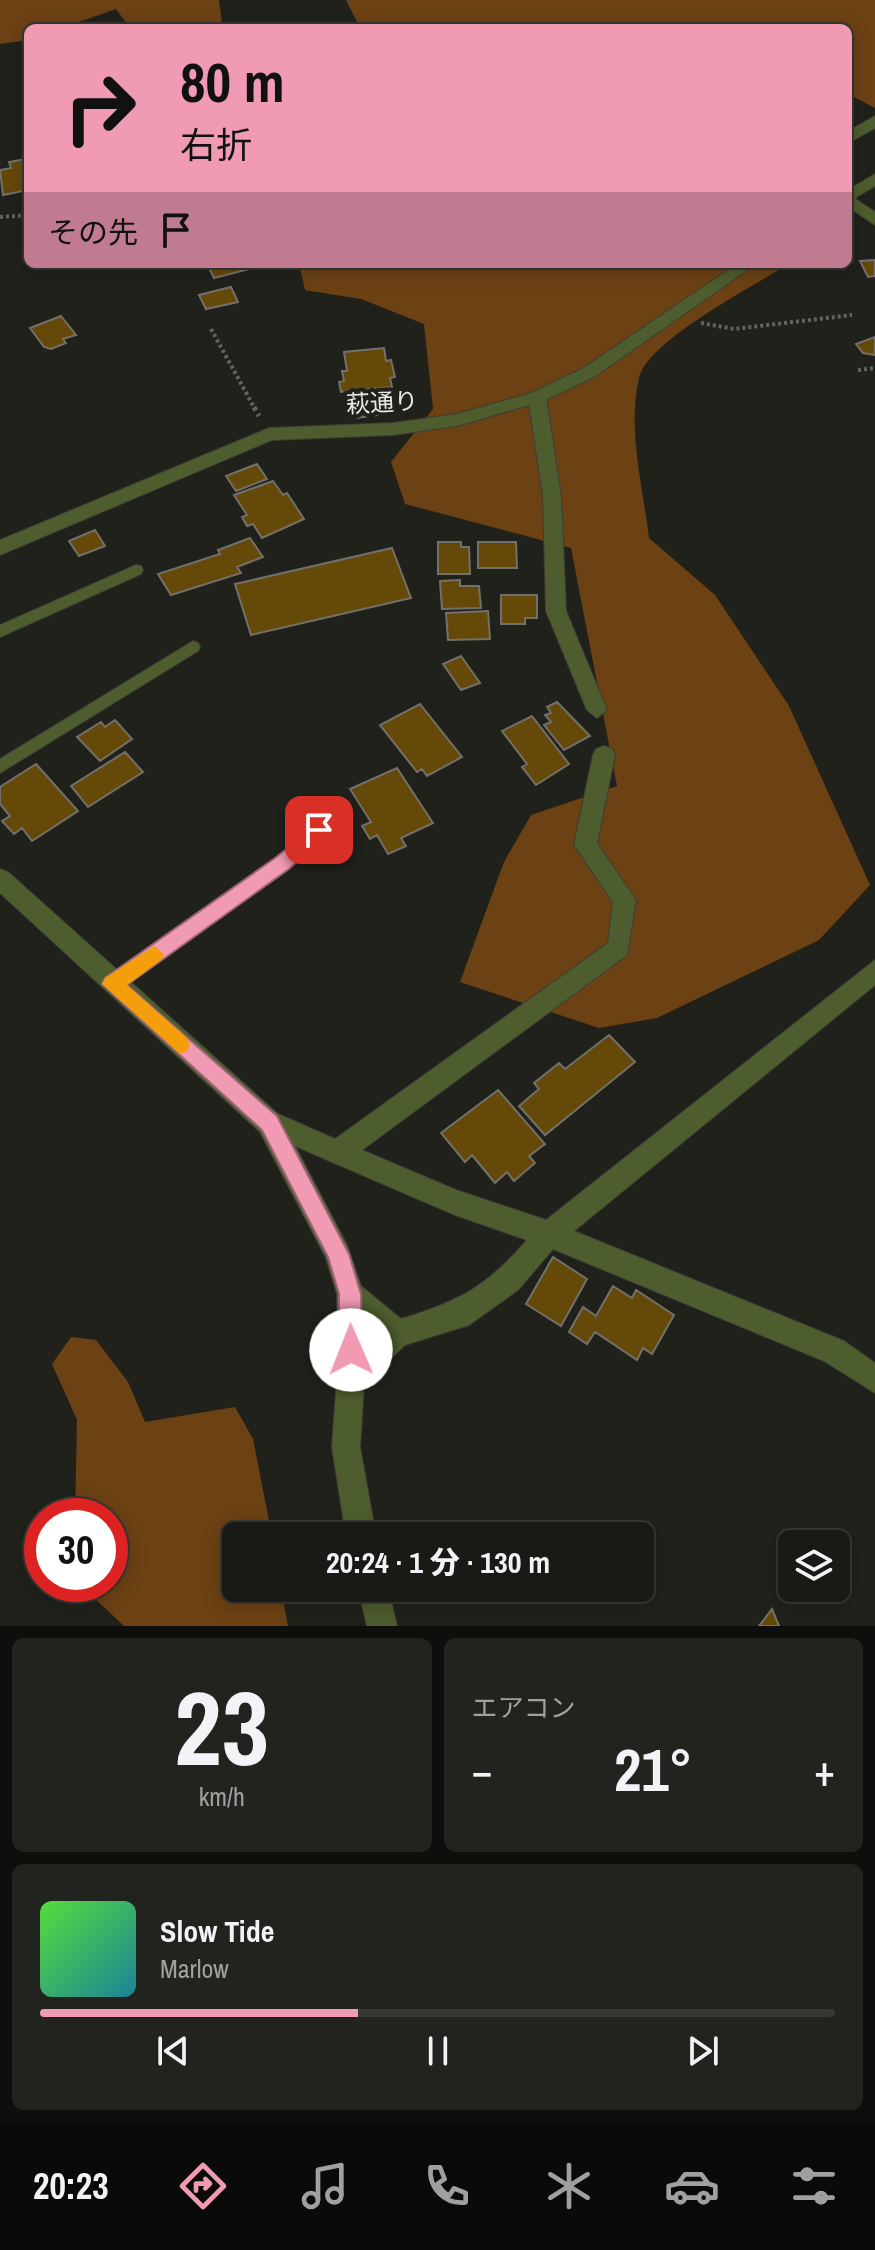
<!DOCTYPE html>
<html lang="ja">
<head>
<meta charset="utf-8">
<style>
	:root { --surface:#191915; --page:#22221e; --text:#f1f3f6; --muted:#9fa0a0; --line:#373834; --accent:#f19ab4 }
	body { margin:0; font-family:"Archivo Narrow","Noto Sans JP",sans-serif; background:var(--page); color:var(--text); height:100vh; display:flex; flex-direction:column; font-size:30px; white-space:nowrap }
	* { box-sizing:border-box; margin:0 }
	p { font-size:26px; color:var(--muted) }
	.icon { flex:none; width:44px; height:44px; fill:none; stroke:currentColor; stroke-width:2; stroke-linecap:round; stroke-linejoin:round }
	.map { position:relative; height:1626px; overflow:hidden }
	.details { display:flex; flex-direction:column; gap:12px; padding:12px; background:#0e0e0c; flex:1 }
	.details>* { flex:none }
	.hud { position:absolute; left:24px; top:24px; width:828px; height:244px; border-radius:12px; box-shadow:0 4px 20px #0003,0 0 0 2px var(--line); background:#f19ab4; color:#111; overflow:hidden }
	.tools { position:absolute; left:778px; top:1530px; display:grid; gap:16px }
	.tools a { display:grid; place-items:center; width:72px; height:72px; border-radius:12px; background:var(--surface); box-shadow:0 4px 20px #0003,0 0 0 2px var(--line); font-size:40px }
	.speed { position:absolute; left:24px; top:1498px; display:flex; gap:16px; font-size:40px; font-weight:700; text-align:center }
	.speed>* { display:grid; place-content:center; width:104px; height:104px; border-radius:50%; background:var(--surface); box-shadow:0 4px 20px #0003,0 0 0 2px var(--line); line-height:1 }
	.speed .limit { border:12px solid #d22; background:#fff; color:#111 }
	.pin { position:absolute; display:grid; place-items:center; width:68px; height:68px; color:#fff; margin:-34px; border-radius:16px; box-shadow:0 4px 12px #0006 }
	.me { position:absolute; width:88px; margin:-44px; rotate:359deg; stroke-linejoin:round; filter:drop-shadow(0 0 6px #0008) }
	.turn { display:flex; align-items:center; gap:28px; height:168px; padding:0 24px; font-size:36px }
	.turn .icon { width:104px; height:104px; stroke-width:2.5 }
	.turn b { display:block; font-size:56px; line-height:68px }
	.then { display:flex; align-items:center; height:76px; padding:0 24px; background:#0003; gap:16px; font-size:30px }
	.big { font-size:60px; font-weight:800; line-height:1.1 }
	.details .tile { flex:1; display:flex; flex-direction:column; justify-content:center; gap:12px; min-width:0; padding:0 28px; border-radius:12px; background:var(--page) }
	.details .dial { align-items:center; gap:0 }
	.dial b { font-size:104px; line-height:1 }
	.song { display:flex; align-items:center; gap:24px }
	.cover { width:96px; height:96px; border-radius:12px; background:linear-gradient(135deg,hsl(110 70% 55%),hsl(190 70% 35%)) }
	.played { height:8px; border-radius:4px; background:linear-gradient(90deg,var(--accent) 40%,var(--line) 40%) }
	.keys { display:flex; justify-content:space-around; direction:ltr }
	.heat { display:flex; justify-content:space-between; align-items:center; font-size:44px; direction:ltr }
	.details .tiles { flex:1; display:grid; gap:12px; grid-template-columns:1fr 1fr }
	.tile:last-child { grid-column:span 2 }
	.trip { position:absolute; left:222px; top:1522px; width:432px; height:80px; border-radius:12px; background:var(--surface); box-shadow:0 4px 20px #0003,0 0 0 2px var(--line); font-weight:800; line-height:80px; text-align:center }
	.tab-bar { display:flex; height:128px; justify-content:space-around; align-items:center; background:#0a0a08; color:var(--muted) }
	.tab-bar .icon { width:56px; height:56px }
	.tab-bar .on { color:var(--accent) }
	.tab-bar b { font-size:36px; color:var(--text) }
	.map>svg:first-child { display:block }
</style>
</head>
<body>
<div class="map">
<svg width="875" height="1626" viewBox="0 0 875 1626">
	<rect width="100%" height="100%" fill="#21211c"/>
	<path fill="#6c4114" d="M0,0h219l3,23 -20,5h-72l-14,-19 -54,19h-34v12l-28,4z
		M346,0h529v108l-27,-14v-66h-488z
		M299,264h490c-34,21 -142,77 -150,114 -12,50 4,110 10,160l66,57 74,111 81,179 -51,55 -162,78 -58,10 -139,-46 44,-120 27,-47 86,-29 -46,-238 -166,-44 -14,-42 42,-53 -9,-85 -63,-25 -56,-9z
		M71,1337l25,3 32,42 17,40 90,-15 18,32 19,97h-36v52h45l7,38h-164l-33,-31 -3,-11h22v-68h-35l2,-96 -25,-56z"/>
	<path fill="#654909" stroke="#73706b" stroke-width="2" d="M26,159l2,31 -25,5 -3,-25 11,-2 -2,-6z
		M875,260v16l-7,1 -8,-16z
		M207,264h39l3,5 -35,9z
		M231,287l7,15 -32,7 -7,-14z
		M61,316l15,19 -13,4 3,4 -15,6 -7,-2 -14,-19z
		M875,337v18l-12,-2 -7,-9z
		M384,348l2,13 5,-1 4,17 -5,1 2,9 -51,5 -2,-10 5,-1 -2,-10h5l-3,-19z
		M390,398l3,15 -36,5 -3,-16z
		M257,464l10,15 -31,12 -10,-15z
		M273,481l10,14 4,-2 17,26 -42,19 -9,-14 -6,2 -5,-9 5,-2 -13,-20z
		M95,530l10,16 -26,10 -10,-15z
		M250,538l13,19 -26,10 4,6 -70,22 -13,-21 62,-20 -2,-4z
		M438,542h23v5h8l1,27h-32z
		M478,542h38l1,26h-39z
		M392,548l19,50 -160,37 -16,-51z
		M460,580v6h19l2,22 -39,1 -2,-28z
		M501,595h36v23h-12v6h-24z
		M488,611l2,28 -42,1 -2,-27z
		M461,656l19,27 -19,7 -18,-26z
		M557,702l33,34 -26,14 -20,-25 7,-3 -6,-7 6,-2 -4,-6z
		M420,704l42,53 -35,19 -5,-7 -5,3 -37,-47z
		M532,716l37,48 -33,21 -14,-18 5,-3 -25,-33z
		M115,720l17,19 -32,22 -23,-24 24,-15 4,5z
		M125,752l18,20 -55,35 -17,-21z
		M36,764l42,47 -46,30 -10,-13 -8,6 -12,-13 8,-5 -10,-12v-17z
		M397,768l36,55 -32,15 5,8 -18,8 -11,-19 -7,4 -8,-13 9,-4 -21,-33z
		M609,1035l26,27 -90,73 -26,-29 20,-17 -5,-6 25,-20 6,6z
		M498,1090l47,54 -16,12 6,7 -21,18 -7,-9 -12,11 -23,-28 -7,7 -24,-29z
		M553,1257l34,22 -26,47 -35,-22z
		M613,1286l19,12 4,-8 38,25 -22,39 -9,-6 -6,12 -42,-28 -8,12 -18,-12 14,-25 13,9z
		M772,1609l7,17h-20z"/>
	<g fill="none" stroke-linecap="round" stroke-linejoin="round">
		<g stroke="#3d3d38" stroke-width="2">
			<path id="service" d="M136,565l5,1 2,4 -2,4 -141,63v-12z
				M193,641l5,2 2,4 -2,4 -198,122v-14z
				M337,807l6,2 2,5 -2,5 -55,50 -170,121 -6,2 -6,-2 -3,-6 3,-6 170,-119 55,-50z"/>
		</g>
		<g stroke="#3d3d38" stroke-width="2">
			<path id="minor" d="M875,116v12l-27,15v-12z
				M848,194l27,18v13l-27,-18z
				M537,391l9,6 15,99 5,115 41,99 -10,8 -10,-8 -41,-99 -3,-115 -15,-99z
				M604,746l8,3 3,6 -18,88 39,57 -9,55 -265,195 94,40 90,30 329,-260v25l-301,246 270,110 31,22v30l-51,-32 -271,-112 -35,41 -49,35 -64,20 -41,39 -4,63 16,89h-30l-14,-89 5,-69v-84l-11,-36 -66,-126 -260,-239v-24l8,3 270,242 57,25 273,-196 5,-41 -39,-57 19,-90 3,-6zM295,1146l160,69 72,25c-41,47 -67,61 -126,79l-40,-33 -14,-41zM364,1324l13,10 -13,12z
				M358,1588h30l9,38h-30z"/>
		</g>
		<g stroke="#3d3d38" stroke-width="2">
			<path id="tertiary" d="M875,174v12l-27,16v-12z
				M737,264h19l-162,113 -51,24 -86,25 -64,9 -121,5 -272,115v-15l269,-112 124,-5 64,-9 74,-21 51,-24z"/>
		</g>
		<path stroke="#64645f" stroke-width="4" stroke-dasharray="3 3" stroke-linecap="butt" d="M0,217l28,-2
			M701,323l33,6 118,-14
			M211,329l44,80
			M858,370l17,-2"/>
		<path stroke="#64645f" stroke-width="5" stroke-dasharray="4 4" stroke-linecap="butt" d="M254,407l5,9"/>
		<use href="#service" fill="#4d5d2d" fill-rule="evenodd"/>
		<use href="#minor" fill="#4d5d2d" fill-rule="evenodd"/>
		<use href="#tertiary" fill="#4d5d2d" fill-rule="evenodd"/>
	</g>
	<path fill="#f19ab4" stroke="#9d6475" stroke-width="2" d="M319,823l9,7 -3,6 -36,33 -162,116 150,131 72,138 12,40 1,56 -3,8 -8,3 -8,-3 -4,-8v-56l-11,-37 -66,-127 -160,-146 3,-6 170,-120z"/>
	<path fill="#f59e0b" d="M154,946l10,8 -3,6 -34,25 60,53 3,7 -3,6 -7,3 -78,-70 3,-6z"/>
	<g text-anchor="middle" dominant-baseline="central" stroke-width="8" stroke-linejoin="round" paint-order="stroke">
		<g font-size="24" fill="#e9e8e5" stroke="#21211c">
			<text transform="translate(382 402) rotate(-3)">萩通り</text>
		</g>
	</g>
</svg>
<div class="tools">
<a><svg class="icon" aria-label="layers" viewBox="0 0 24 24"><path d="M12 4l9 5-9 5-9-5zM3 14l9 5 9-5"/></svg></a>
</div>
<div class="speed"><div class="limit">30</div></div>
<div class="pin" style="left:319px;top:830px;background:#d93025"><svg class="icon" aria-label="arrive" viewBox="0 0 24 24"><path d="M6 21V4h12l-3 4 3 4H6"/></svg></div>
<svg class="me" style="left:351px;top:1350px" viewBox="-20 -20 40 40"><circle r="19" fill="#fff"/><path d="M0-13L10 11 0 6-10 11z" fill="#f19ab4"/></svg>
<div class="trip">20:24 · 1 分 · 130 m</div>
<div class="hud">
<div class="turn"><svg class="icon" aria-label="right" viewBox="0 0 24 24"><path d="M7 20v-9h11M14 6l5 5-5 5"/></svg><div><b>80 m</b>右折</div></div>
<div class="then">その先<svg class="icon" aria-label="arrive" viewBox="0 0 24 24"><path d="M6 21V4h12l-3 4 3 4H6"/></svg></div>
</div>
</div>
<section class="details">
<div class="tiles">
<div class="tile dial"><b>23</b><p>km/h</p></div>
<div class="tile"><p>エアコン</p>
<div class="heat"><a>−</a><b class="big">21°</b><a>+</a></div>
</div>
<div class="tile">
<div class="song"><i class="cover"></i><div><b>Slow Tide</b><p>Marlow</p></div></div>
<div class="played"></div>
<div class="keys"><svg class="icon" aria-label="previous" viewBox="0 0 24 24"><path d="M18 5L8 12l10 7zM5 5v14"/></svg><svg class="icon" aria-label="pause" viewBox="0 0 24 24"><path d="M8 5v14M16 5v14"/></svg><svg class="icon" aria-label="next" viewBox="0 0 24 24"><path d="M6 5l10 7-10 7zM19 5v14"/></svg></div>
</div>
</div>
</section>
<nav class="tab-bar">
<b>20:23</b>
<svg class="icon on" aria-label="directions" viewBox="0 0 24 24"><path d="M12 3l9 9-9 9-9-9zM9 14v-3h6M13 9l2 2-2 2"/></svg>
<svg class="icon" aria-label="music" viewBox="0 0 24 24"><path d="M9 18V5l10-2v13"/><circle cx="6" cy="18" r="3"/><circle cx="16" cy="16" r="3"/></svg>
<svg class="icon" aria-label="phone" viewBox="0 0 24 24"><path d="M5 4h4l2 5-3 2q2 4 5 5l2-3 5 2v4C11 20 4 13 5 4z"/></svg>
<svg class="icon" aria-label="climate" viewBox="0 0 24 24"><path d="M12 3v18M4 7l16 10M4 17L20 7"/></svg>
<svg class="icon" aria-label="car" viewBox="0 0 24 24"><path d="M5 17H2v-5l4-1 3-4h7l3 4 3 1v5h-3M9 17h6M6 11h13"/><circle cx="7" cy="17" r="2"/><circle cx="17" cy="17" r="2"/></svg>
<svg class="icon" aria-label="filters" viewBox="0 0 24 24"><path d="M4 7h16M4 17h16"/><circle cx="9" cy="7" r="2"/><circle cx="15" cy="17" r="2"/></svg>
</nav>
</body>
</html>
